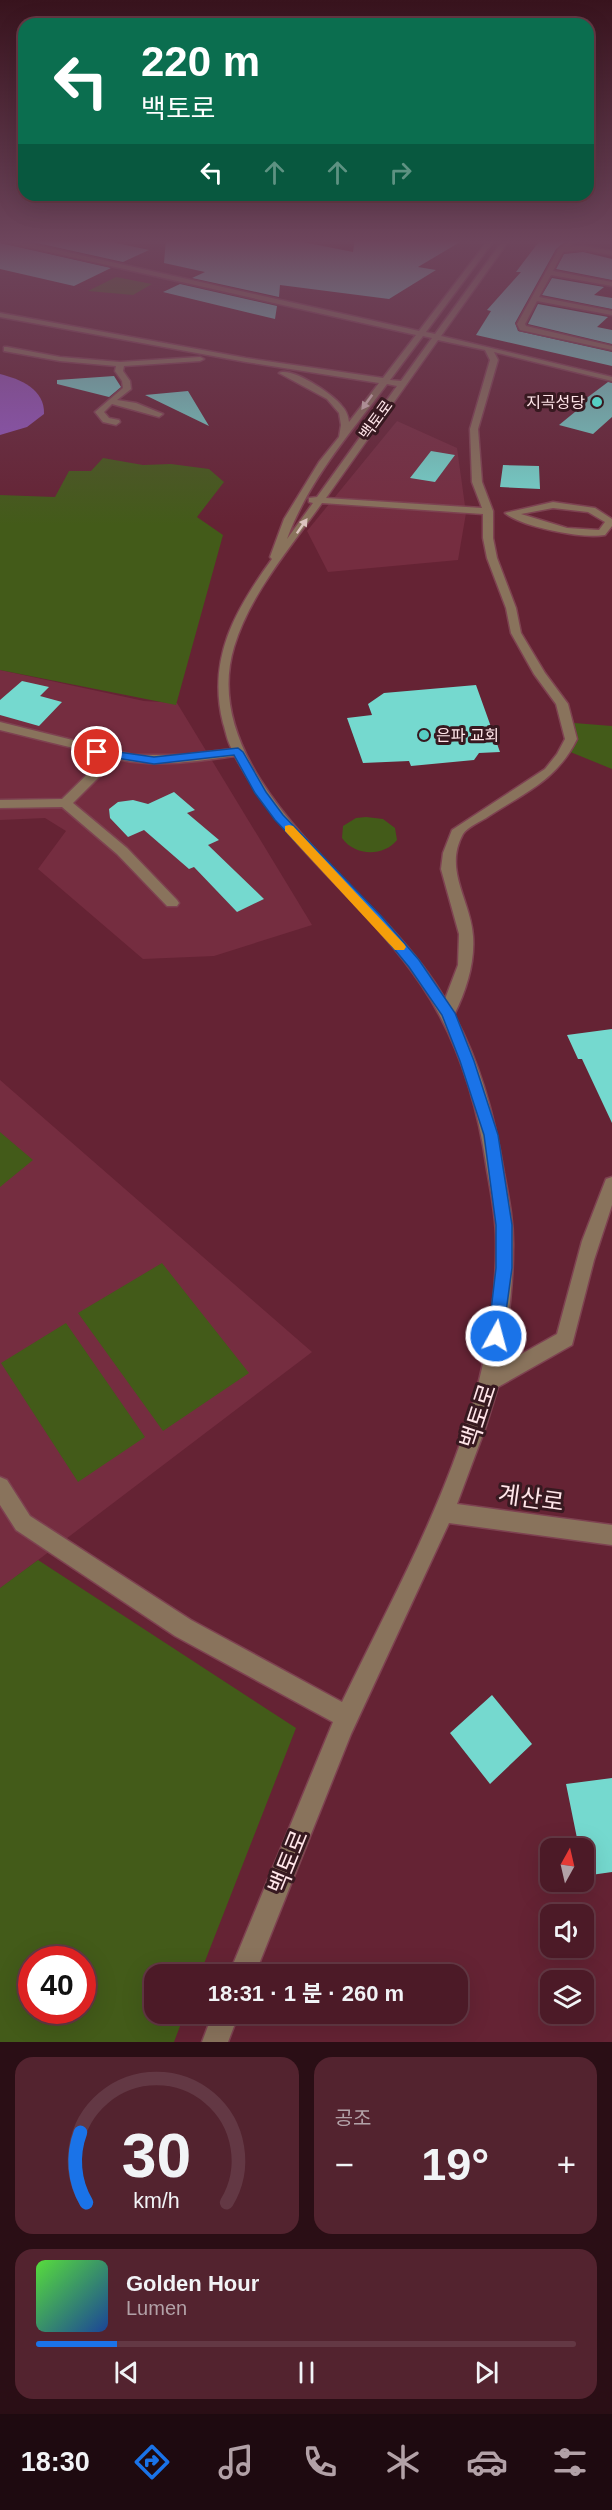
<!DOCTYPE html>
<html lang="ko">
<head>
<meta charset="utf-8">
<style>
	:root { --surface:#4c1a27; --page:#53232f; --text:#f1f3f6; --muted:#b2a1a7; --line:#633844; --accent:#1a73e8 }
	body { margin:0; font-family:Helvetica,"Noto Sans KR",sans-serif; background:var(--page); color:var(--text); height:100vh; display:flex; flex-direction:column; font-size:22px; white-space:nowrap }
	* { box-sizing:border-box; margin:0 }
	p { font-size:20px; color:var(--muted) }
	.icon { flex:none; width:33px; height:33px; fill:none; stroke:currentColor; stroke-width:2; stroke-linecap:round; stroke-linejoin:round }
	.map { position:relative; height:2042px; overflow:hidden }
	.side { display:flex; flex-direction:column; gap:15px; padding:15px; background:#2a0e15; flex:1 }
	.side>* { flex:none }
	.hud { position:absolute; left:18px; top:18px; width:576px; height:183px; border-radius:18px; box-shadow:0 6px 24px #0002,0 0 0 2px var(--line); background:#0b6e4f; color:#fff; overflow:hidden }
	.needle { width:39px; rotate:8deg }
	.controls { position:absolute; left:540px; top:1838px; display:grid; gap:12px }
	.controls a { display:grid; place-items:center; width:54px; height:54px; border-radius:12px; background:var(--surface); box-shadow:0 6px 24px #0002,0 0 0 2px var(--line); font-size:30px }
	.speed { position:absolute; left:18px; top:1946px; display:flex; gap:12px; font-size:30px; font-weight:700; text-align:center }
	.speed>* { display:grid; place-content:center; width:78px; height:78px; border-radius:50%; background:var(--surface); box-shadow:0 6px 24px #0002,0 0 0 2px var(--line); line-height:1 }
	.speed .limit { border:9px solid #d22; background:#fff; color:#111 }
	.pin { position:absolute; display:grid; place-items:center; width:51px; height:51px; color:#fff; margin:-26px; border:3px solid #fff; border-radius:50%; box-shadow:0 2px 6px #0007 }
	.me { position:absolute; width:66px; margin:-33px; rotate:7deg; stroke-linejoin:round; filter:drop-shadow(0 0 4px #0008) }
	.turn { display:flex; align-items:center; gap:21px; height:126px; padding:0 24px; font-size:27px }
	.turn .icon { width:78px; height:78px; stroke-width:2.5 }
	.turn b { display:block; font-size:42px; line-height:51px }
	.lanes { display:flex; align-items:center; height:57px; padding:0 24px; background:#0003; justify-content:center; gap:30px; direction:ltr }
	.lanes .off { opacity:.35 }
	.big { font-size:45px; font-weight:700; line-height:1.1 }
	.side .widget { flex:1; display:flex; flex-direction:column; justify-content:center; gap:9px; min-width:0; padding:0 21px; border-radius:18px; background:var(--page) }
	.side .dial { align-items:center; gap:0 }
	.dial svg { height:156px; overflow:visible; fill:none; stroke:var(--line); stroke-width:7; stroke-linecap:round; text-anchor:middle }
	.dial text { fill:var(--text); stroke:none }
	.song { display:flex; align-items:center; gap:18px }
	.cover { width:72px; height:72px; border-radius:9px; background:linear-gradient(135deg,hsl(110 70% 55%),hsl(220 70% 35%)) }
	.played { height:6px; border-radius:3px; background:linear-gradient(90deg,var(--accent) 15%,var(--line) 15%) }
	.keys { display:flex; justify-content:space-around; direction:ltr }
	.heat { display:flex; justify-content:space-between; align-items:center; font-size:33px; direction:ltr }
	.side .tiles { flex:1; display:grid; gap:15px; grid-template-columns:1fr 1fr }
	.widget:last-child { grid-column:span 2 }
	.trip { position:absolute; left:144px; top:1964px; width:324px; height:60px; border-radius:18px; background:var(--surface); box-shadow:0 6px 24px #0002,0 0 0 2px var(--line); font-weight:700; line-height:60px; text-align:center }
	.dock { display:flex; height:96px; justify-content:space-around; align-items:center; background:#1e0a10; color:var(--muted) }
	.dock .icon { width:42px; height:42px }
	.dock .current { color:var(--accent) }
	.dock b { font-size:27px; color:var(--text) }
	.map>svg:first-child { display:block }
</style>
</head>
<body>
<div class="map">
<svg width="612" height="2042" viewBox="0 0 612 2042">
	<rect width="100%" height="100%" fill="#652334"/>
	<path fill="#752d40" d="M397,421l60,27 9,65 -8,47 -130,12 -21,-41z
		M0,670l144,31 33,2 135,222 -98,31 -71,3 -105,-90 28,-38 -21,-13 -45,2z
		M0,1080l312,272 -312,237z"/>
	<path fill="#435b19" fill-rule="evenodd" d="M116,277l36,7 -19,11 -45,-4z
		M103,458l40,7 28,-1 38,5 15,13 -27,35 26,18 -47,170 -176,-35v-175l55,2 14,-26h22z
		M574,723l38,3v43l-49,-20z
		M366,817l17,2 12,9 2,12c-13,17 -43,16 -55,-2l1,-12 13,-8z
		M0,1132l33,28 -33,27z
		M162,1263l87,110 -86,58 -85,-118z
		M66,1323l79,114 -67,45 -77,-119z
		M38,1560l258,168 -96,246h-46v39h31l-11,29h-174v-454zM32,1959h50v51h-50z"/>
	<path fill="#9259c2" d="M0,374c20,5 45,15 44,40l-17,13 -27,8z"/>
	<path fill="#75d9cf" d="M19,239h78l52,11 -26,12z
		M166,239h121l66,13 2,-13h110l-47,28 18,3 -47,29 -109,-14 -1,12 -87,-19 13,-6 -41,-9z
		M541,239h27l-12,10 -41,74 3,8 94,21v14l-136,-31 15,-24 -4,-1 34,-38h-5z
		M0,243l111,25 -37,18 -74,-17z
		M583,252l29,7v21l-56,-11 8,-15z
		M552,278l52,9 -10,8 18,3v11l-70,-14z
		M180,284l97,22 -2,13 -112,-27z
		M538,304l70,13 -11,10 15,3v14l-84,-20z
		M114,376l7,11 -12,10 -52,-13v-4z
		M608,382l4,1v34l-19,17 -34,-9 22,-18 -5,-1z
		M188,391l21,35 -64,-31z
		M431,451l24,4 -20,27 -25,-4z
		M503,465l36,1 1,23 -40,-2z
		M22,681l27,6 -9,9 22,6 -23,24 -39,-11v-15z
		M476,685l24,67 -21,1 -5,7 -63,6 -2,-5 -46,2 -16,-45 25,-3 -4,-11 16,-11z
		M174,792l21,18 -8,3 32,27 -11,5 56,54 -27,13 -43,-45 -5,2 -45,-39 -16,7 -18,-19 -1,-9 9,-7 15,-2 15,4z
		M612,1029v94l-30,-64h-4l-11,-24z
		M492,1695l40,49 -42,40 -40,-51z
		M612,1778v94l-28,4v-28h-5l-13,-64z"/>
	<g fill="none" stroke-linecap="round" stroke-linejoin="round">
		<g stroke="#7e4251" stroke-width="3">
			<path id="minor" d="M0,239h9l410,92 70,-92h6l-69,93 9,2 69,-95h6l-69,97 171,41v4l-118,-29 4,8 -20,69 4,53 11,29v27l4,20 19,50 5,25 24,40 23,31 9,35c-20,41 -51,53 -88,77 -7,5 -22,11 -26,18 -20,36 8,67 10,102 2,27 -7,55 -19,79 27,49 41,103 50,158 5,26 10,51 9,77 0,39 -6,77 -11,115l55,-31 25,-93 24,-62 6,-2v28l-18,55 -22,85 -74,42 -13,42 -28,75 155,21v20l-163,-22 -98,211 -96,240h-26l104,-252 -158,-86 -159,-106 -16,-25v-28l7,3 23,36 161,104 151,82c72,-149 157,-292 154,-463 0,-23 -5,-46 -9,-69 -9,-64 -28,-129 -65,-184 -55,-84 -138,-137 -187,-230 -38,5 -79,12 -118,3l-44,44 54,45 50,52 2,3 -2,3h-10l-50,-52 -55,-47 -62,1v-8l62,-1 44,-43 -106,-26v-8l133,33h51l48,-6c-5,-8 -6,-17 -9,-26 -16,-64 12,-113 49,-164l-2,-2 14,-38 35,-57 20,-25 2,-12 -2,-12 -12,-14 -48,-26c12,-7 54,21 62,32 5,5 7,10 8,17l30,-39 -133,-21 -246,-45v-4l246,45 137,20 33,-43 -416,-94zM423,336l9,2 -31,43 -11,-1zM438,340l47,10 5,10 -20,69 2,53 10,26 -156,-10zM387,384l10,2 -80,111 -8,1v4l4,1 -26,36c21,-58 64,-107 100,-155zM322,503l161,11v24l4,20 19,50 5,25 23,41 22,30 9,35 -8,15 -12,15 -93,61 -9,23 -2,16 18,65 -1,31 -13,34c-15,-26 -34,-49 -55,-72 -65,-71 -189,-170 -156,-280 16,-53 56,-99 88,-144z
				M572,239h7l-10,8 14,-1 29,5v4l-29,-5 -20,2 -10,19 59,11v4l-61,-11 -12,22 73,14v4l-75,-14 -12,23 1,2 86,20v4l-92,-20 -3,-6 41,-74z
				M7,347l53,10 60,5 80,-5 4,2 -4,2 -76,5 -1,5 7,10 1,8 -14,11 19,3 27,11 -4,3 -47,-13 -8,8 5,6 10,2 1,2 -4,3 -13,-3 -8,-10 28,-24 -1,-7 -7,-10 1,-5 -56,-5 -56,-10v-4z
				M553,502l42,6 17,11v7l-7,9c-22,4 -83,-8 -100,-22zM553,508l35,4 17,10 -6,8 -32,-2 -46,-14z
				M213,2013h26l-11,29h-26z"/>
		</g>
		<use href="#minor" fill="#89735c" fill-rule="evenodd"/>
	</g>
	<defs><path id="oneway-solid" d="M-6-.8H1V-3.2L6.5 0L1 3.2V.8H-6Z" transform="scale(1.5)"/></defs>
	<g fill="#dcc3bf">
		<use href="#oneway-solid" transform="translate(367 402) rotate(126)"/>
		<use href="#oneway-solid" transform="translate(302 526) rotate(-55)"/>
	</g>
	<linearGradient id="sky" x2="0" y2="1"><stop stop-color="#38131d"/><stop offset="0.46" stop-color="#6d455c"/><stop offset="1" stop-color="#6d455c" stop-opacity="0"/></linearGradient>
	<rect width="612" height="525" fill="url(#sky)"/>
	<path fill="#1a73e8" stroke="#114b97" stroke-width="1.5" d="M238,748l5,4 23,40 17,23 98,101 38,44 36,53 19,48 24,74 14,90v43l-10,73 -6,2 -5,-2 -3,-5 8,-68v-43l-12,-90 -24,-74 -18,-46 -33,-48 -37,-45 -97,-102 -20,-27 -21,-38 -80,9 -57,-9 -6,-3 6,-3 57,8z"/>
	<path fill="#f59e0b" d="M289,825l4,1 111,118 2,3 -2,3h-9l-110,-119v-5z"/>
	<g fill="#56cec3" stroke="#371920" stroke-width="2">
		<circle cx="597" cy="402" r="6"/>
		<circle cx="424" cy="735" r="6"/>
	</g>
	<g text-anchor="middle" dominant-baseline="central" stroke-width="6" stroke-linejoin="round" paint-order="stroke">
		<g font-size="16" fill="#ffe5e9" stroke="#371920" text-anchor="end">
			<text x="585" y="402">지곡성당</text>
			<text x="436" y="735" text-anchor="start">은파 교회</text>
		</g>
		<g font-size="16" fill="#ffe5e9" stroke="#371920">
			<text transform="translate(376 420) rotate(-54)">백토로</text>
		</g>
		<g font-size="24" fill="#ffe5e9" stroke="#371920">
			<text transform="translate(478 1416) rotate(-72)">백토로</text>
			<text transform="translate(531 1498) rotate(8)">계산로</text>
			<text transform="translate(288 1862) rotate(-68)">백토로</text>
		</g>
	</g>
</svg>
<div class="controls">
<a><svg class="needle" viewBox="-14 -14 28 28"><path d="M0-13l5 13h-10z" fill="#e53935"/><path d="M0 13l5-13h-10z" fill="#b2a1a7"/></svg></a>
<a><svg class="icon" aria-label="sound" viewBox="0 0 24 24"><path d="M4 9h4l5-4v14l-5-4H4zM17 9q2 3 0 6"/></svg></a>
<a><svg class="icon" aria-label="layers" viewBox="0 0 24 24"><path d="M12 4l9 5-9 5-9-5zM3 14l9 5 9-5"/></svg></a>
</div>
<div class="speed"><div class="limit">40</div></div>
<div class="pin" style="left:97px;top:752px;background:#d93025"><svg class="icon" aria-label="arrive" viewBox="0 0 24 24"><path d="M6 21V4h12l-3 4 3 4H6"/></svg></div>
<svg class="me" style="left:496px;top:1336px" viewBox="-20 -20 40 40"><circle r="17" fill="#1a73e8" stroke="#fff" stroke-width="3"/><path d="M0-11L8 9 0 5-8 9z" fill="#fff"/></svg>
<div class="trip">18:31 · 1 분 · 260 m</div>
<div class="hud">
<div class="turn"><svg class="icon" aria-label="left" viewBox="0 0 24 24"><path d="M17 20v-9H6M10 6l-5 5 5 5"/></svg><div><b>220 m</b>백토로</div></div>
<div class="lanes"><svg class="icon" aria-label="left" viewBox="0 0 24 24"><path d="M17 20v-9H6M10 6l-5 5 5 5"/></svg><svg class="icon off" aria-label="ahead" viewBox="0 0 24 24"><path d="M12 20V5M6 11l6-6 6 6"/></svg><svg class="icon off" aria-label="ahead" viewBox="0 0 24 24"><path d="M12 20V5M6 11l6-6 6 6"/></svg><svg class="icon off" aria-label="right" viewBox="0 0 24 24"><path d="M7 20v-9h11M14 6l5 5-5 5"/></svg></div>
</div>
</div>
<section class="side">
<div class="tiles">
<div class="widget dial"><svg viewBox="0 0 100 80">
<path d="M14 69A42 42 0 1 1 86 69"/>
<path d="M14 69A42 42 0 0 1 11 33" stroke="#1a73e8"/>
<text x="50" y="56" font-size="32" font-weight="700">30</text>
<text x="50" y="72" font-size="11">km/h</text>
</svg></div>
<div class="widget"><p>공조</p>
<div class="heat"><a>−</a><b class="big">19°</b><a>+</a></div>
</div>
<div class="widget">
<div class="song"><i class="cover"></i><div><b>Golden Hour</b><p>Lumen</p></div></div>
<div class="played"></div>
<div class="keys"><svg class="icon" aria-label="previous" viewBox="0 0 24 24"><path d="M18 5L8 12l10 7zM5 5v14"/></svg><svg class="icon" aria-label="pause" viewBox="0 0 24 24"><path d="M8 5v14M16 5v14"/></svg><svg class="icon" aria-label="next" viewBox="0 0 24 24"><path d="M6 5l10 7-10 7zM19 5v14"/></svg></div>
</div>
</div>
</section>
<nav class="dock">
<b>18:30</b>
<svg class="icon current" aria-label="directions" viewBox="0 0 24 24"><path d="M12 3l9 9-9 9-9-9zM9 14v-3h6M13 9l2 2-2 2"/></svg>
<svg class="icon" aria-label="music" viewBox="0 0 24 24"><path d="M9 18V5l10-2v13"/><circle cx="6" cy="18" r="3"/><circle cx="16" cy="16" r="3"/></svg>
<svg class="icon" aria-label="phone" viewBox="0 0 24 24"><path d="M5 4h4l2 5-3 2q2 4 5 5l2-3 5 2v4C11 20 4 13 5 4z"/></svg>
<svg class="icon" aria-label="climate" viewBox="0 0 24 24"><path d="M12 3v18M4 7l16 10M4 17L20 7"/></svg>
<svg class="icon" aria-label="car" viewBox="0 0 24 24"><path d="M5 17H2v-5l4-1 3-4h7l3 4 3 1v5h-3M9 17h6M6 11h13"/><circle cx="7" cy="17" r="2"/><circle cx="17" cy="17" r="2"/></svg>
<svg class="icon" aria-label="filters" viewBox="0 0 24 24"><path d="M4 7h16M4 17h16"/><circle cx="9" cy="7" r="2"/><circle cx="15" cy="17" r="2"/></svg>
</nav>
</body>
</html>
